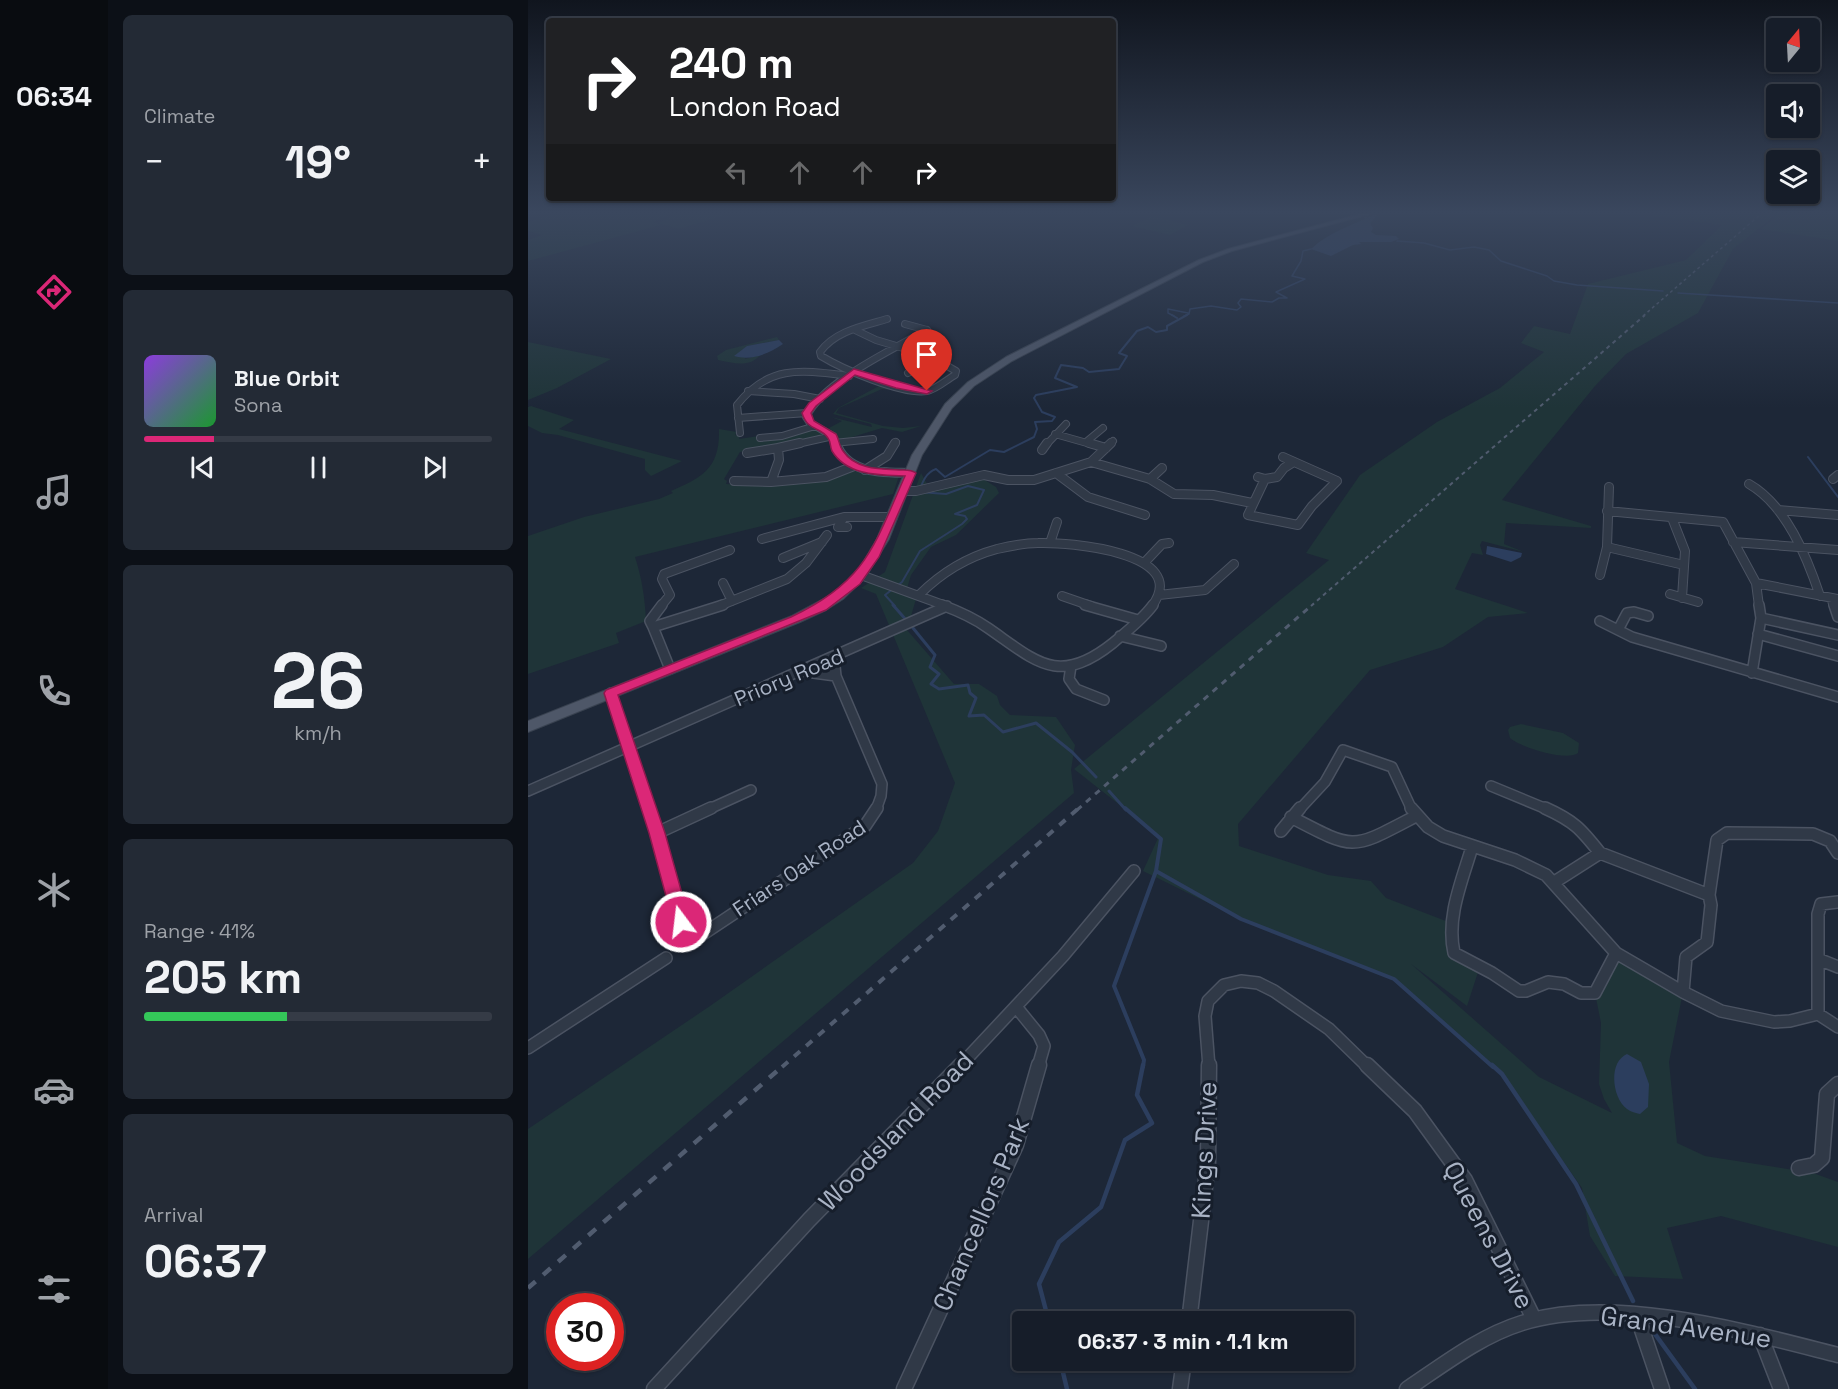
<!DOCTYPE html>
<html lang="en">
<head>
<meta charset="utf-8">
<style>
	:root { --surface:#161d29; --page:#232a35; --text:#f1f3f6; --muted:#9ea2a8; --line:#353b46; --accent:#db2777 }
	body { margin:0; font-family:"Space Grotesk",sans-serif; background:var(--page); color:var(--text); height:100vh; display:flex; flex-direction:column; font-size:22px; white-space:nowrap }
	* { box-sizing:border-box; margin:0 }
	p { font-size:20px; color:var(--muted) }
	.icon { flex:none; width:33px; height:33px; fill:none; stroke:currentColor; stroke-width:2; stroke-linecap:round; stroke-linejoin:round }
	.map { position:relative; flex:1; overflow:hidden }
	.sheet { display:flex; flex-direction:column; gap:15px; padding:15px; background:#0c1017; width:420px }
	.sheet>* { flex:none }
	.top-card { position:absolute; left:18px; top:18px; width:570px; height:183px; border-radius:6px; box-shadow:0 2px 4px #0004,0 0 0 2px var(--line); background:#202124; color:#fff; overflow:hidden }
	.needle { width:39px; rotate:18deg }
	.fabs { position:absolute; left:1238px; top:18px; display:grid; gap:12px }
	.fabs a { display:grid; place-items:center; width:54px; height:54px; border-radius:6px; background:var(--surface); box-shadow:0 2px 4px #0004,0 0 0 2px var(--line); font-size:30px }
	.speed { position:absolute; left:18px; top:1293px; display:flex; gap:12px; font-size:30px; font-weight:700; text-align:center }
	.speed>* { display:grid; place-content:center; width:78px; height:78px; border-radius:50%; background:var(--surface); box-shadow:0 2px 4px #0004,0 0 0 2px var(--line); line-height:1 }
	.speed .limit { border:9px solid #d22; background:#fff; color:#111 }
	.pin { position:absolute; display:grid; place-items:center; width:51px; height:51px; color:#fff; margin:-62px -26px; border-radius:50% 50% 50% 0; rotate:-45deg; box-shadow:0 0 6px #0007 }
	.pin .icon { rotate:45deg }
	.me { position:absolute; width:66px; margin:-33px; rotate:345deg; stroke-linejoin:round; filter:drop-shadow(0 0 4px #0008) }
	.turn { display:flex; align-items:center; gap:21px; height:126px; padding:0 24px; font-size:27px }
	.turn .icon { width:78px; height:78px; stroke-width:2.5 }
	.turn b { display:block; font-size:42px; line-height:51px }
	.lanes { display:flex; align-items:center; height:57px; padding:0 24px; background:#0003; justify-content:center; gap:30px; direction:ltr }
	.lanes .off { opacity:.35 }
	.big { font-size:45px; font-weight:700; line-height:1.1 }
	.sheet .card { flex:1; display:flex; flex-direction:column; justify-content:center; gap:9px; min-width:0; padding:0 21px; border-radius:9px; background:var(--page) }
	.sheet .dial { align-items:center; gap:0 }
	.dial b { font-size:78px; line-height:1 }
	.song { display:flex; align-items:center; gap:18px }
	.cover { width:72px; height:72px; border-radius:9px; background:linear-gradient(135deg,hsl(270 70% 55%),hsl(130 70% 35%)) }
	.played { height:6px; border-radius:3px; background:linear-gradient(90deg,var(--accent) 20%,var(--line) 20%) }
	.keys { display:flex; justify-content:space-around; direction:ltr }
	.heat { display:flex; justify-content:space-between; align-items:center; font-size:33px; direction:ltr }
	.charge { height:9px; border-radius:4px; background:linear-gradient(90deg,#34c759 41%,var(--line) 0) }
	.trip { position:absolute; left:484px; top:1311px; width:342px; height:60px; border-radius:6px; background:var(--surface); box-shadow:0 2px 4px #0004,0 0 0 2px var(--line); font-weight:700; line-height:60px; text-align:center }
	main { display:flex; flex:1; min-height:0 }
	.tabs { display:flex; flex-direction:column; width:108px; justify-content:space-around; align-items:center; background:#090c10; color:var(--muted) }
	.tabs .icon { width:42px; height:42px }
	.tabs .selected { color:var(--accent) }
	.tabs b { font-size:27px; color:var(--text) }
	.map>svg:first-child { display:block }
</style>
</head>
<body>
<main>
<nav class="tabs">
<b>06:34</b>
<svg class="icon selected" aria-label="directions" viewBox="0 0 24 24"><path d="M12 3l9 9-9 9-9-9zM9 14v-3h6M13 9l2 2-2 2"/></svg>
<svg class="icon" aria-label="music" viewBox="0 0 24 24"><path d="M9 18V5l10-2v13"/><circle cx="6" cy="18" r="3"/><circle cx="16" cy="16" r="3"/></svg>
<svg class="icon" aria-label="phone" viewBox="0 0 24 24"><path d="M5 4h4l2 5-3 2q2 4 5 5l2-3 5 2v4C11 20 4 13 5 4z"/></svg>
<svg class="icon" aria-label="climate" viewBox="0 0 24 24"><path d="M12 3v18M4 7l16 10M4 17L20 7"/></svg>
<svg class="icon" aria-label="car" viewBox="0 0 24 24"><path d="M5 17H2v-5l4-1 3-4h7l3 4 3 1v5h-3M9 17h6M6 11h13"/><circle cx="7" cy="17" r="2"/><circle cx="17" cy="17" r="2"/></svg>
<svg class="icon" aria-label="filters" viewBox="0 0 24 24"><path d="M4 7h16M4 17h16"/><circle cx="9" cy="7" r="2"/><circle cx="15" cy="17" r="2"/></svg>
</nav>
<section class="sheet">
<div class="card"><p>Climate</p>
<div class="heat"><a>−</a><b class="big">19°</b><a>+</a></div>
</div>
<div class="card">
<div class="song"><i class="cover"></i><div><b>Blue Orbit</b><p>Sona</p></div></div>
<div class="played"></div>
<div class="keys"><svg class="icon" aria-label="previous" viewBox="0 0 24 24"><path d="M18 5L8 12l10 7zM5 5v14"/></svg><svg class="icon" aria-label="pause" viewBox="0 0 24 24"><path d="M8 5v14M16 5v14"/></svg><svg class="icon" aria-label="next" viewBox="0 0 24 24"><path d="M6 5l10 7-10 7zM19 5v14"/></svg></div>
</div>
<div class="card dial"><b>26</b><p>km/h</p></div>
<div class="card"><p>Range · 41%</p><b class="big">205 km</b><div class="charge"></div></div>
<div class="card"><p>Arrival</p><b class="big">06:37</b></div>
</section>
<div class="map">
<svg width="1310" height="1389" viewBox="0 0 1310 1389">
	<rect width="100%" height="100%" fill="#1d2737"/>
	<path fill="#1f3438" d="M25,214h118l-18,8 8,3 -133,36v-21l14,-5 -14,-4v-9z
		M147,214h54l-51,15 -19,-6z
		M1113,214h136l-44,35 -35,64 -72,41 -31,32 -93,114 89,26v2l-85,-5 -2,21 20,8 -42,-11 -2,4 3,10 -11,-2 -17,36 73,24 -40,4 -45,30 -73,23 -132,154 1,22 89,29 43,6 15,17 65,25v22l29,21 -13,40 -56,-42 128,113 73,36 -8,-14 -5,-15 2,-61 -6,-30 21,-40 67,39 -14,70 8,81 28,13 108,17 25,9v65l-117,-31 -54,12 16,51 -68,-3 -25,-40 -8,-48 -80,-114 -108,-95 -153,-60 -98,-48 16,-35 -85,-67 255,-209 -23,-7 54,-78 77,-53 63,-34 44,-36 -23,-9 13,-17 36,8 18,-50 98,-24 36,-35z
		M1251,214h59v27l-77,-12z
		M624,216l36,9 -18,10 -38,-9z
		M249,337l2,3 -32,6 -2,13 15,-4c-10,13 -27,8 -42,5l-1,-4 9,-6z
		M0,342l83,17 -54,29 -29,12z
		M351,386l25,3 -4,2 -18,-2 -43,19 -3,5 47,13 20,2 18,-2 -19,6 -20,-4 -43,13 -10,-13 13,-7 -11,-4 41,10 -1,-3 -38,-10 5,-6z
		M3,406l43,14 -15,9 123,32 -31,15 -6,-6v-11l-87,-24 -16,-2 -14,-7v-19z
		M286,428l12,7 -51,12 -35,5 -16,27 3,2 -1,3 17,1 81,-5 27,-10 22,6h26l-6,18 -258,63c7,22 10,41 11,64l-30,12 3,10 -91,31v-138l56,-19 75,-18 14,-6 -2,-2c32,-14 49,-23 48,-62l18,3 -2,3 5,1 -1,3z
		M393,473l6,11 48,-10 21,13 3,6 -43,42 -25,12 -20,28 -6,20 11,4 -9,31 47,54h25l18,12 3,9 10,10 46,2 19,28 -4,25 3,23 -546,466v-130l182,-123 203,-143 25,-32 17,-48 -79,-189 -15,-6 24,-16z
		M993,724l42,9 16,10 -1,10c-11,9 -58,-6 -68,-15l-2,-8 2,-3z"/>
	<path fill="#2c3e5e" d="M846,215l3,1 -7,7 3,5 -2,4 5,3 20,1 3,3 -8,3h-32l2,2 -8,1 -22,11 -20,-7c18,-17 41,-24 63,-34z
		M251,340l4,4c-15,10 -31,17 -49,12l13,-10z
		M959,546l35,7 -1,4 -10,5 -25,-8z
		M1099,1054l14,8 8,22 -1,23 -8,7c-4,-1 -9,-2 -13,-5 -15,-11 -19,-47 0,-55z"/>
	<g fill="none" stroke-linecap="round" stroke-linejoin="round">
		<path stroke="#2c3e5e" stroke-width="1.5" d="M827,214l12,4
			M869,241l27,2 26,7 24,-3 15,3 12,11 46,15 7,5 23,4 86,6
			M1150,293l160,10
			M646,316l-6,-3v-4l20,4
			M656,316l5,-2 1,-5 21,-3 26,4 4,-3 -3,-4 3,-4 31,3 7,-4h8l-11,-6 29,-13 -13,-3 9,-15 2,-10 8,-2"/>
		<path stroke="#2c3e5e" stroke-width="2" d="M644,315l5,3
			M1280,457l30,40
			M367,606l-10,-11 17,-13 18,-31 42,-27 5,-5 -2,-3 -10,-2 22,-9 7,-15 -16,-4 -22,8 -27,-2c3,-9 7,-20 17,-23l9,8 45,-27 14,2 30,-15 3,-8 -2,-7 17,-1 3,-4 -13,-5 -8,-14 2,-3 41,-8 -22,-9 6,-13 22,3 6,4 30,-3 8,-13 -8,-3 18,-22 11,-4 8,5 11,-2v-4l20,-11"/>
		<path stroke="#2c3e5e" stroke-width="3" d="M365,605l14,16
			M385,628l22,27 -5,12 9,7 -8,10 8,5 29,-4 2,8 6,5 -7,18 15,-1 19,17 33,-9 36,29 24,25
			M581,791l17,19"/>
		<path stroke="#2c3e5e" stroke-width="4" d="M597,808l36,31 -5,32 -42,115 30,74 -1,7
			M628,871l85,48 153,60 99,88"/>
		<path stroke="#2c3e5e" stroke-width="4.5" d="M964,1065l10,9 74,110 57,117
			M521,1322l-10,-38 20,-42 42,-35 24,-67 27,-17 -15,-28 6,-30
			M1124,1330l43,59
			M532,1360l7,29"/>
		<g stroke="#4b5362" stroke-width="8">
			<path id="minor-far4" d="M377,324l22,6
				M327,330l21,10 54,16 26,15 -1,4c-9,5 -18,14 -28,16 -24,4 -85,-22 -106,-35l-1,-4c15,-21 43,-26 67,-33
				M380,373l27,-13
				M220,391l46,3 26,5
				M210,418l69,-5
				M212,433l-3,-28c32,-41 65,-35 112,-29
				M527,434l39,11
				M232,438l22,-2 33,-10
				M558,442l17,-14
				M306,443l39,-4
				M265,445l40,-9
				M308,445l-3,-9 -23,-13 -4,-6c18,-36 86,-67 121,-87
				M366,445l2,-3
				M518,445l20,-21
				M581,445l4,-4"/>
		</g>
		<g stroke="#4b5362" stroke-width="10">
			<path id="minor-far3" d="M272,443l-22,5 1,12 -8,22 55,-5 28,-11
				M308,443c11,32 47,29 75,30
				M561,443l17,5
				M514,450l5,-7
				M219,453l31,-5
				M563,462l59,17 24,15 39,1 39,8
				M337,470l22,-14 8,-13
				M528,473l32,24 57,18
				M730,477l7,2 12,-2 7,-9 8,-5
				M622,479l12,-11
				M737,479l-17,36 50,10 14,-19 25,-25 -54,-24
				M1305,479l5,-4
				M206,481l37,1
				M1221,484c37,21 58,73 71,112
				M376,491h12l68,-16 24,5h26l57,-18 20,-19
				M1250,510l60,5
				M1079,511l116,11 33,61 3,23
				M1144,518l13,33 -3,47
				M319,527h-9l6,-10h49
				M234,539l82,-22
				M1205,542l105,8
				M522,543l7,-21
				M1079,547l77,18
				M255,558l39,-16
				M616,563l18,-19 7,-1
				M333,575l85,31
				M1072,575l7,-28 2,-60
				M195,583l9,18
				M1228,583l82,16
				M1142,594l28,8
				M391,595c22,-22 48,-38 78,-46 13,-3 27,-6 41,-6 30,-1 154,9 114,63
				M631,595l46,-5 29,-26
				M534,596l29,10
				M1303,598l3,8
				M133,606l9,-11 -8,-16 2,-5 66,-24
				M191,606l68,-27 19,-16 21,-28"/>
		</g>
		<g stroke="#4b5362" stroke-width="12">
			<path id="minor-far2" d="M414,605c16,6 32,13 46,23 48,33 70,59 125,15 14,-12 29,-23 40,-38
				M557,605l53,15
				M1306,605l4,12
				M1233,618l77,17
				M1072,621l32,16 206,60
				M125,627l-3,-6 12,-16
				M1090,630l9,-17 7,-1 14,4
				M1230,634l80,22
				M592,636l41,10
				M306,657l2,19 46,108 -1,12 -5,14
				M543,666l-2,13 7,10 28,11
				M142,669l-17,-42 70,-22
				M278,672l30,4
				M1224,673l9,-55 -2,-13
				M83,693l38,117
				M963,786l58,24
				M0,791l419,-185
				M179,810l44,-20
				M771,810l26,-28 18,-32 49,17 20,43"/>
		</g>
		<g stroke="#4b5362" stroke-width="14">
			<path id="minor-far1" d="M121,808l39,136 177,-118 12,-18
				M883,808l17,19 15,9 72,24 31,15 70,78 67,39 38,19 53,11 16,-1 28,-7 20,13
				M1017,808c29,13 36,21 55,45
				M763,817c65,34 60,33 125,-1
				M753,831l19,-23
				M129,833l54,-25
				M944,847c-10,34 -26,70 -18,106l38,20 27,18h7l22,-9 16,2 17,9h14l21,-40
				M1025,883l47,-30 109,42 2,10 -4,37 -21,15 -3,35
				M1181,895l8,-55 10,-7 86,1 17,7 8,12
				M1290,959l20,8
				M489,1008l22,27 5,11 -6,21
				M1290,1014v-100l3,-10 17,-2
				M0,1048l138,-90
				M431,1067l104,-111 71,-85
				M681,1067l-4,-51 3,-15 16,-16 17,-4 17,2 16,8 55,38 39,38"/>
		</g>
		<g stroke="#4b5362" stroke-width="17">
			<path id="minor" d="M839,1065l48,46 50,69 69,139
				M1271,1168l15,-3 8,-7 5,-64 11,-10
				M1109,1315l25,74
				M661,1322l19,-160 1,-97
				M1232,1335l21,54
				M126,1389l155,-169 152,-155
				M376,1389l112,-244 23,-80
				M652,1389l4,-29
				M879,1389c36,-24 73,-53 115,-66 92,-29 225,9 316,32"/>
		</g>
		<g stroke="#394250" stroke-width="2">
			<path id="primary" d="M832,214h10l-138,37 -29,11 -191,99 -38,25 -22,22 -30,47 -33,84 -24,39 -22,21 -17,11 -26,12 -272,110v-11l264,-105 43,-23 22,-20 20,-34 35,-84 33,-51 23,-22 38,-25 193,-97 29,-11z"/>
		</g>
		<use href="#minor-far4" stroke="#303947" stroke-width="6"/>
		<use href="#minor-far3" stroke="#303947" stroke-width="8"/>
		<use href="#minor-far2" stroke="#303947" stroke-width="9"/>
		<use href="#minor-far1" stroke="#303947" stroke-width="11"/>
		<use href="#minor" stroke="#303947" stroke-width="14"/>
		<use href="#primary" fill="#4e5768" fill-rule="evenodd"/>
		<path stroke="#515c6f" stroke-width="1.5" stroke-dasharray="3 3" stroke-linecap="butt" d="M1115,316l118,-102"/>
		<path stroke="#515c6f" stroke-width="2" stroke-dasharray="4 4" stroke-linecap="butt" d="M783,606l334,-291"/>
		<path stroke="#515c6f" stroke-width="3" stroke-dasharray="6 6" stroke-linecap="butt" d="M549,810l235,-205"/>
		<path stroke="#515c6f" stroke-width="4" stroke-dasharray="8 8" stroke-linecap="butt" d="M254,1067l297,-259"/>
		<path stroke="#515c6f" stroke-width="4.5" stroke-dasharray="10 10" stroke-linecap="butt" d="M0,1288l256,-223"/>
	</g>
	<linearGradient id="sky" x2="0" y2="1"><stop stop-color="#10151e"/><stop offset="0.52" stop-color="#3a475e"/><stop offset="1" stop-color="#3a475e" stop-opacity="0"/></linearGradient>
	<rect width="1310" height="408" fill="url(#sky)"/>
	<path fill="#db2777" stroke="#8e194d" stroke-width="1.5" d="M326,369l78,22 -5,3 -31,-6 -41,-13 -39,31 -5,7 3,8 22,13c3,5 3,12 7,17 12,18 36,18 56,19 6,0 12,-1 17,3l-37,84 -19,27 -34,26 -208,85 47,138 25,89 -2,5 -7,2 -6,-2 -2,-5 -24,-89 -45,-140 2,-3 185,-73c75,-35 83,-71 114,-141 -25,-1 -58,0 -73,-25 -2,-4 -1,-9 -4,-13 -8,-12 -20,-6 -26,-25l7,-10z"/>
	<g text-anchor="middle" dominant-baseline="central" stroke-width="6" stroke-linejoin="round" paint-order="stroke">
		<g font-size="21" fill="#a9b3c5" stroke="#161e2b">
			<text transform="translate(261 677) rotate(-23)">Priory Road</text>
			<text transform="translate(271 868) rotate(-34)">Friars Oak Road</text>
		</g>
		<g font-size="26" fill="#a9b3c5" stroke="#161e2b">
			<text transform="translate(368 1131) rotate(-46)">Woodsland Road</text>
			<text transform="translate(676 1150) rotate(-87)">Kings Drive</text>
			<text transform="translate(453 1214) rotate(-67)">Chancellors Park</text>
			<text transform="translate(961 1235) rotate(62)">Queens Drive</text>
			<text transform="translate(1158 1327) rotate(8)">Grand Avenue</text>
		</g>
	</g>
</svg>
<div class="fabs">
<a><svg class="needle" viewBox="-14 -14 28 28"><path d="M0-13l5 13h-10z" fill="#e53935"/><path d="M0 13l5-13h-10z" fill="#9ea2a8"/></svg></a>
<a><svg class="icon" aria-label="sound" viewBox="0 0 24 24"><path d="M4 9h4l5-4v14l-5-4H4zM17 9q2 3 0 6"/></svg></a>
<a><svg class="icon" aria-label="layers" viewBox="0 0 24 24"><path d="M12 4l9 5-9 5-9-5zM3 14l9 5 9-5"/></svg></a>
</div>
<div class="speed"><div class="limit">30</div></div>
<div class="pin" style="left:399px;top:391px;background:#d93025"><svg class="icon" aria-label="arrive" viewBox="0 0 24 24"><path d="M6 21V4h12l-3 4 3 4H6"/></svg></div>
<svg class="me" style="left:153px;top:922px" viewBox="-20 -20 40 40"><circle r="17" fill="#db2777" stroke="#fff" stroke-width="3"/><path d="M0-11L8 9 0 5-8 9z" fill="#fff"/></svg>
<div class="trip">06:37 · 3 min · 1.1 km</div>
<div class="top-card">
<div class="turn"><svg class="icon" aria-label="right" viewBox="0 0 24 24"><path d="M7 20v-9h11M14 6l5 5-5 5"/></svg><div><b>240 m</b>London Road</div></div>
<div class="lanes"><svg class="icon off" aria-label="left" viewBox="0 0 24 24"><path d="M17 20v-9H6M10 6l-5 5 5 5"/></svg><svg class="icon off" aria-label="ahead" viewBox="0 0 24 24"><path d="M12 20V5M6 11l6-6 6 6"/></svg><svg class="icon off" aria-label="ahead" viewBox="0 0 24 24"><path d="M12 20V5M6 11l6-6 6 6"/></svg><svg class="icon" aria-label="right" viewBox="0 0 24 24"><path d="M7 20v-9h11M14 6l5 5-5 5"/></svg></div>
</div>
</div>
</main>
</body>
</html>
